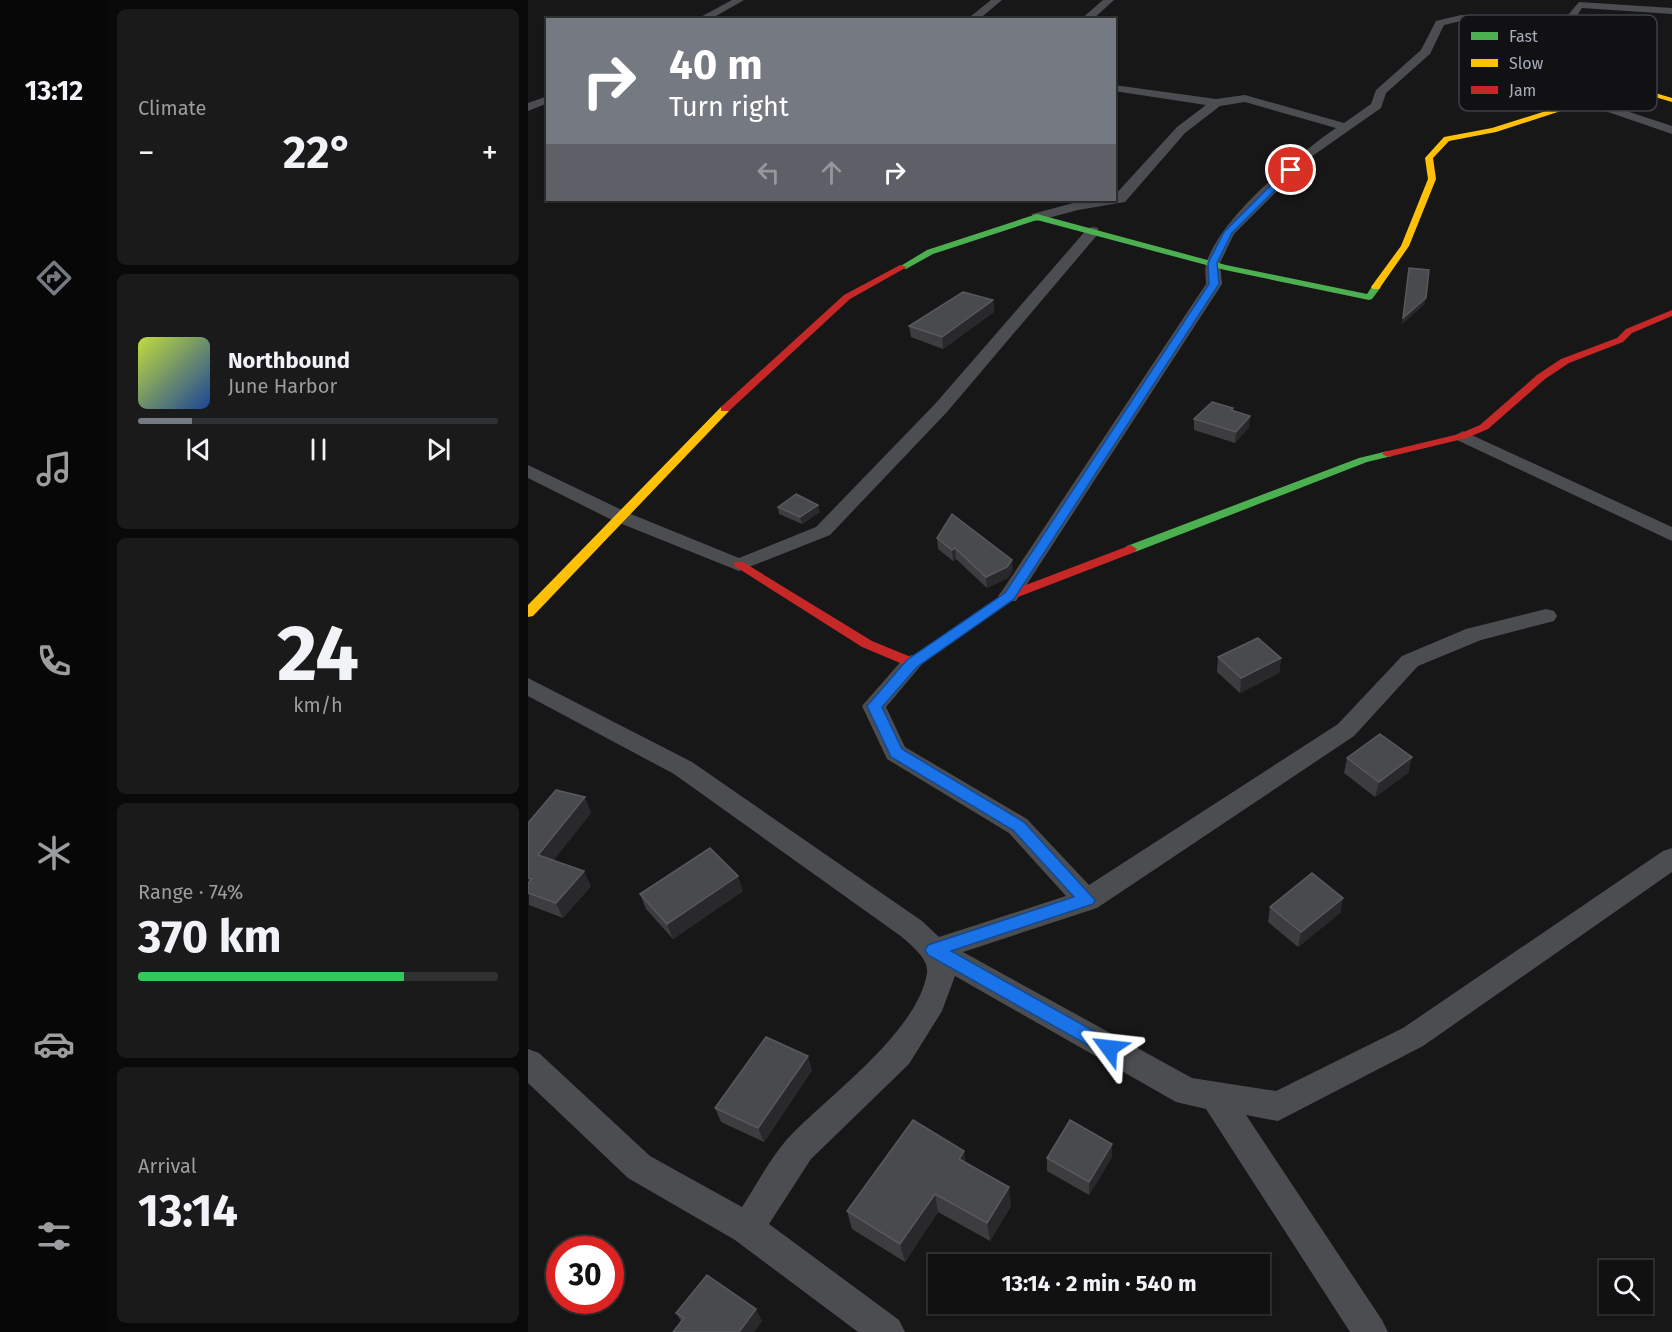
<!DOCTYPE html>
<html lang="en">
<head>
<meta charset="utf-8">
<style>
	:root { --surface:#111112; --page:#1a1a1b; --text:#f1f3f6; --muted:#9c9d9f; --line:#303132; --accent:#757981 }
	body { margin:0; font-family:"Fira Sans",sans-serif; background:var(--page); color:var(--text); height:100vh; display:flex; flex-direction:column; font-size:22px; white-space:nowrap }
	* { box-sizing:border-box; margin:0 }
	p { font-size:20px; color:var(--muted) }
	.icon { flex:none; width:33px; height:33px; fill:none; stroke:currentColor; stroke-width:2; stroke-linecap:round; stroke-linejoin:round }
	.map { position:relative; flex:1; overflow:hidden }
	.details { display:flex; flex-direction:column; gap:9px; padding:9px; background:#09090a; width:420px }
	.details>* { flex:none }
	.banner { position:absolute; left:18px; top:18px; width:570px; height:183px; border-radius:0px; box-shadow:0 2px 4px #0004,0 0 0 2px var(--line); background:#757981; color:#fff; overflow:hidden }
	.tools { position:absolute; left:1071px; top:1260px; display:grid; gap:12px }
	.tools a { display:grid; place-items:center; width:54px; height:54px; border-radius:0px; background:var(--surface); box-shadow:0 2px 4px #0004,0 0 0 2px var(--line); font-size:30px }
	.speed { position:absolute; left:18px; top:1236px; display:flex; gap:12px; font-size:30px; font-weight:700; text-align:center }
	.speed>* { display:grid; place-content:center; width:78px; height:78px; border-radius:50%; background:var(--surface); box-shadow:0 2px 4px #0004,0 0 0 2px var(--line); line-height:1 }
	.speed .limit { border:9px solid #d22; background:#fff; color:#111 }
	.pin { position:absolute; display:grid; place-items:center; width:51px; height:51px; color:#fff; margin:-26px; border:3px solid #fff; border-radius:50%; box-shadow:0 2px 6px #0007 }
	.me { position:absolute; width:66px; margin:-33px; rotate:300deg; stroke-linejoin:round; filter:drop-shadow(0 0 4px #0008) }
	.turn { display:flex; align-items:center; gap:21px; height:126px; padding:0 24px; font-size:27px }
	.turn .icon { width:78px; height:78px; stroke-width:2.5 }
	.turn b { display:block; font-size:42px; line-height:51px }
	.lanes { display:flex; align-items:center; height:57px; padding:0 24px; background:#0003; justify-content:center; gap:30px; direction:ltr }
	.lanes .off { opacity:.35 }
	.big { font-size:45px; font-weight:700; line-height:1.1 }
	.details .widget { flex:1; display:flex; flex-direction:column; justify-content:center; gap:9px; min-width:0; padding:0 21px; border-radius:9px; background:var(--page) }
	.details .dial { align-items:center; gap:0 }
	.dial b { font-size:78px; line-height:1 }
	.song { display:flex; align-items:center; gap:18px }
	.cover { width:72px; height:72px; border-radius:9px; background:linear-gradient(135deg,hsl(70 70% 55%),hsl(220 70% 35%)) }
	.played { height:6px; border-radius:3px; background:linear-gradient(90deg,var(--accent) 15%,var(--line) 15%) }
	.keys { display:flex; justify-content:space-around; direction:ltr }
	.heat { display:flex; justify-content:space-between; align-items:center; font-size:33px; direction:ltr }
	.charge { height:9px; border-radius:4px; background:linear-gradient(90deg,#34c759 74%,var(--line) 0) }
	.trip { position:absolute; left:400px; top:1254px; width:342px; height:60px; border-radius:0px; background:var(--surface); box-shadow:0 2px 4px #0004,0 0 0 2px var(--line); font-weight:700; line-height:60px; text-align:center }
	main { display:flex; flex:1; min-height:0 }
	.tab-bar { display:flex; flex-direction:column; width:108px; justify-content:space-around; align-items:center; background:#070707; color:var(--muted) }
	.tab-bar .icon { width:42px; height:42px }
	.tab-bar .selected { color:var(--accent) }
	.tab-bar b { font-size:27px; color:var(--text) }
	.map>svg:first-child { display:block }
</style>
</head>
<body>
<main>
<nav class="tab-bar">
<b>13:12</b>
<svg class="icon selected" aria-label="directions" viewBox="0 0 24 24"><path d="M12 3l9 9-9 9-9-9zM9 14v-3h6M13 9l2 2-2 2"/></svg>
<svg class="icon" aria-label="music" viewBox="0 0 24 24"><path d="M9 18V5l10-2v13"/><circle cx="6" cy="18" r="3"/><circle cx="16" cy="16" r="3"/></svg>
<svg class="icon" aria-label="phone" viewBox="0 0 24 24"><path d="M5 4h4l2 5-3 2q2 4 5 5l2-3 5 2v4C11 20 4 13 5 4z"/></svg>
<svg class="icon" aria-label="climate" viewBox="0 0 24 24"><path d="M12 3v18M4 7l16 10M4 17L20 7"/></svg>
<svg class="icon" aria-label="car" viewBox="0 0 24 24"><path d="M5 17H2v-5l4-1 3-4h7l3 4 3 1v5h-3M9 17h6M6 11h13"/><circle cx="7" cy="17" r="2"/><circle cx="17" cy="17" r="2"/></svg>
<svg class="icon" aria-label="filters" viewBox="0 0 24 24"><path d="M4 7h16M4 17h16"/><circle cx="9" cy="7" r="2"/><circle cx="15" cy="17" r="2"/></svg>
</nav>
<section class="details">
<div class="widget"><p>Climate</p>
<div class="heat"><a>−</a><b class="big">22°</b><a>+</a></div>
</div>
<div class="widget">
<div class="song"><i class="cover"></i><div><b>Northbound</b><p>June Harbor</p></div></div>
<div class="played"></div>
<div class="keys"><svg class="icon" aria-label="previous" viewBox="0 0 24 24"><path d="M18 5L8 12l10 7zM5 5v14"/></svg><svg class="icon" aria-label="pause" viewBox="0 0 24 24"><path d="M8 5v14M16 5v14"/></svg><svg class="icon" aria-label="next" viewBox="0 0 24 24"><path d="M6 5l10 7-10 7zM19 5v14"/></svg></div>
</div>
<div class="widget dial"><b>24</b><p>km/h</p></div>
<div class="widget"><p>Range · 74%</p><b class="big">370 km</b><div class="charge"></div></div>
<div class="widget"><p>Arrival</p><b class="big">13:14</b></div>
</section>
<div class="map">
<svg width="1144" height="1332" viewBox="0 0 1144 1332">
	<rect width="100%" height="100%" fill="#171718"/>
	<g fill="none" stroke-linecap="round" stroke-linejoin="round">
		<path fill="#4b4d51" fill-rule="evenodd" d="M204,0h12l-35,20h-14z
			M463,0h11l-24,20h-12z
			M575,0h11l-22,20h-12z
			M1051,2l93,6v6l-90,-6 -13,19 -4,1 -104,-7 -17,4 -14,29 -44,39 -5,15 -70,49 -77,77 -14,29 2,21 -206,317h-14l-4,-5 4,-5 204,-307c0,-7 -2,-16 1,-23 16,-46 89,-105 129,-133l-91,-26 -25,4 -35,27 -60,69 -47,8 -41,11 -5,-1v-6l45,-12 37,-2v-4l63,-69 29,-22 -92,-14v-6l102,14 29,-4 99,28 27,-19 5,-14 45,-40 15,-29 25,-6 101,7z
			M20,96v7l-20,8v-8z
			M1051,98h8l85,28v8l-93,-32z
			M565,227l5,1v6l-151,178 -117,123 -91,36 -127,-51 -84,-42v-13l98,47 113,46 77,-31 119,-123 153,-176z
			M935,431l209,96v14l-215,-101 -3,-4z
			M1018,609l8,2 3,5 -3,5 -73,19 -63,26 -64,70 -257,172 -134,44 229,126 84,13 127,-63 260,-177 9,-3v24l-249,174 -145,75 -32,-6 136,205 6,12h-38l-144,-223 -30,-7 -221,-126 -13,35 -33,53 -98,95 -42,65 130,96 6,12h-47l-123,-92 -107,-62 -100,-95v-34l11,4 111,103 92,51c15,-23 30,-52 49,-72 40,-41 127,-104 136,-162 2,-14 -15,-27 -25,-36l-228,-163 -146,-78v-18l164,84 230,159 17,16 127,-41 -57,-63 -122,-74 -25,-53 42,-48 8,-3 8,3 3,5 -37,44 19,40 122,72 62,66 249,-161 64,-68 64,-27z"/>
		<path fill="#4caf50" fill-rule="evenodd" d="M509,214l189,51 141,29 6,-9 8,2 -9,12 -3,1 -144,-30 -188,-50 -104,34 -27,15 -7,-2 28,-17z
			M860,451l6,3 -2,2 -25,6 -232,90h-8l-2,-3 2,-3 232,-88z"/>
		<path fill="#ffc107" fill-rule="evenodd" d="M1100,85l44,13v4l-44,-13 -132,43 -47,9 -16,17 3,21 -27,67 -30,43h-6l-2,-2 30,-41 27,-67 -3,-21 19,-21 48,-9z
			M197,406l4,1v4l-196,205 -5,1v-12l193,-198z"/>
		<path fill="#c62828" fill-rule="evenodd" d="M372,265l7,2 -57,32 -121,112h-8v-4l123,-112z
			M1144,310v6l-40,17 -9,9 -54,21 -24,16 -57,50 -21,9 -79,19 -6,-3 2,-2 75,-18 21,-9 57,-50 24,-16 56,-21 9,-9z
			M603,545l6,4 -2,3 -122,47 -101,69 -50,-21 -129,-82 2,-3h8l129,79 39,16 94,-64z"/>
	</g>
	<path fill="#3d3d40" d="M465,300l1,12 -51,37 -32,-12 -2,-11z
		M705,411l16,16 -14,16 -41,-13v-11z
		M250,507l42,5 -18,12 -23,-10z
		M409,538l76,32 -5,8 -21,10 -31,-29 -3,2 -15,-12z
		M690,657l63,1 -2,15 -39,20 -23,-21z
		M884,757l-4,16 -33,24 -31,-24 3,-15z
		M63,813l-38,47 38,26 -28,32 -34,-13 -1,-82z
		M215,891l-70,48 -27,-30 -6,-15z
		M815,898l-3,15 -42,34 -30,-25 2,-15z
		M284,1070l-48,72 -43,-20 -6,-14z
		M584,1144v13l-23,38 -42,-24v-13z
		M438,1163l45,43 -21,35 -52,-29 -33,50 -53,-33 -5,-18z
		M148,1313l86,8 -8,11h-81l8,-11z"/>
	<path fill="#29292b" d="M898,298l-2,7 -23,20 2,-7z
		M465,300l1,12 -51,37 -1,-12z
		M722,416l-1,11 -14,16 1,-11z
		M290,505l2,7 -18,12 -2,-7z
		M427,548l1,11 -3,2 -1,-11z
		M484,560l1,10 -5,8 -21,10 -1,-11z
		M753,658l-2,15 -39,20 1,-15z
		M884,757l-4,16 -33,24 4,-15z
		M57,797l6,16 -45,57 -8,-15z
		M56,871l7,15 -28,32 -7,-15z
		M210,876l5,15 -70,48 -6,-15z
		M815,898l-3,15 -42,34 3,-15z
		M280,1056l4,14 -48,72 -6,-14z
		M584,1144v13l-23,38v-13z
		M436,1151l3,19 -8,-11z
		M481,1187l2,19 -21,35 -3,-18z
		M407,1194l3,18 -33,50 -5,-18z
		M228,1309l6,12 -8,11h-15z"/>
	<path fill="#494a4d" stroke="#58595e" stroke-width="1.5" d="M881,268l20,2 -3,28 -23,20z
		M435,292l30,8 -51,37 -33,-11z
		M684,402l21,6 -2,2 19,6 -14,16 -42,-13z
		M268,494l22,11 -18,12 -22,-10z
		M424,514l60,46 -5,7 -21,10 -31,-29 -3,2 -15,-12z
		M730,638l23,20 -40,20 -23,-21z
		M852,734l32,23 -33,25 -32,-24z
		M28,790l29,7 -47,58 46,16 -28,32 -28,-10v-10l4,-4 -4,-1v-55z
		M182,848l28,28 -71,48 -27,-30z
		M784,873l31,25 -42,34 -31,-25z
		M238,1037l42,19 -50,72 -43,-20z
		M385,1120l51,31 -5,8 50,28 -22,36 -52,-29 -35,50 -53,-33z
		M542,1120l42,24 -23,38 -42,-24z
		M179,1275l49,34 -17,23h-66l11,-14 -8,-5z"/>
	<path fill="#1a73e8" stroke="#114b97" stroke-width="1.5" d="M760,168l7,2 -63,63 -15,30 2,21 -205,315 -97,68 -35,40 20,42 122,73 71,78 -2,4 -142,47 164,92 3,5 -3,6 -6,3 -181,-102 -3,-5 3,-5 146,-48 -61,-67 -122,-73 -24,-51 40,-46 98,-67 204,-309 -1,-21 16,-31z"/>
	<rect x="931" y="15" width="198" height="96" rx="9" fill="#111114" stroke="#3e4046" stroke-width="1.5"/>
	<rect x="943" y="32" width="27" height="8" fill="#4caf50"/>
	<rect x="943" y="59" width="27" height="8" fill="#ffc107"/>
	<rect x="943" y="86" width="27" height="8" fill="#c62828"/>
	<g font-size="16" fill="#a8aeb9">
		<text x="981" y="42">Fast</text>
		<text x="981" y="69">Slow</text>
		<text x="981" y="96">Jam</text>
	</g>
</svg>
<div class="tools">
<a><svg class="icon" aria-label="search" viewBox="0 0 24 24"><circle cx="10" cy="10" r="6"/><path d="M15 15l6 6"/></svg></a>
</div>
<div class="speed"><div class="limit">30</div></div>
<div class="pin" style="left:763px;top:170px;background:#d93025"><svg class="icon" aria-label="arrive" viewBox="0 0 24 24"><path d="M6 21V4h12l-3 4 3 4H6"/></svg></div>
<svg class="me" style="left:581px;top:1048px" viewBox="-20 -20 40 40"><path d="M0-17L14 15 0 8-14 15z" fill="#1a73e8" stroke="#fff" stroke-width="4"/></svg>
<div class="trip">13:14 · 2 min · 540 m</div>
<div class="banner">
<div class="turn"><svg class="icon" aria-label="right" viewBox="0 0 24 24"><path d="M7 20v-9h11M14 6l5 5-5 5"/></svg><div><b>40 m</b>Turn right</div></div>
<div class="lanes"><svg class="icon off" aria-label="left" viewBox="0 0 24 24"><path d="M17 20v-9H6M10 6l-5 5 5 5"/></svg><svg class="icon off" aria-label="ahead" viewBox="0 0 24 24"><path d="M12 20V5M6 11l6-6 6 6"/></svg><svg class="icon" aria-label="right" viewBox="0 0 24 24"><path d="M7 20v-9h11M14 6l5 5-5 5"/></svg></div>
</div>
</div>
</main>
</body>
</html>
